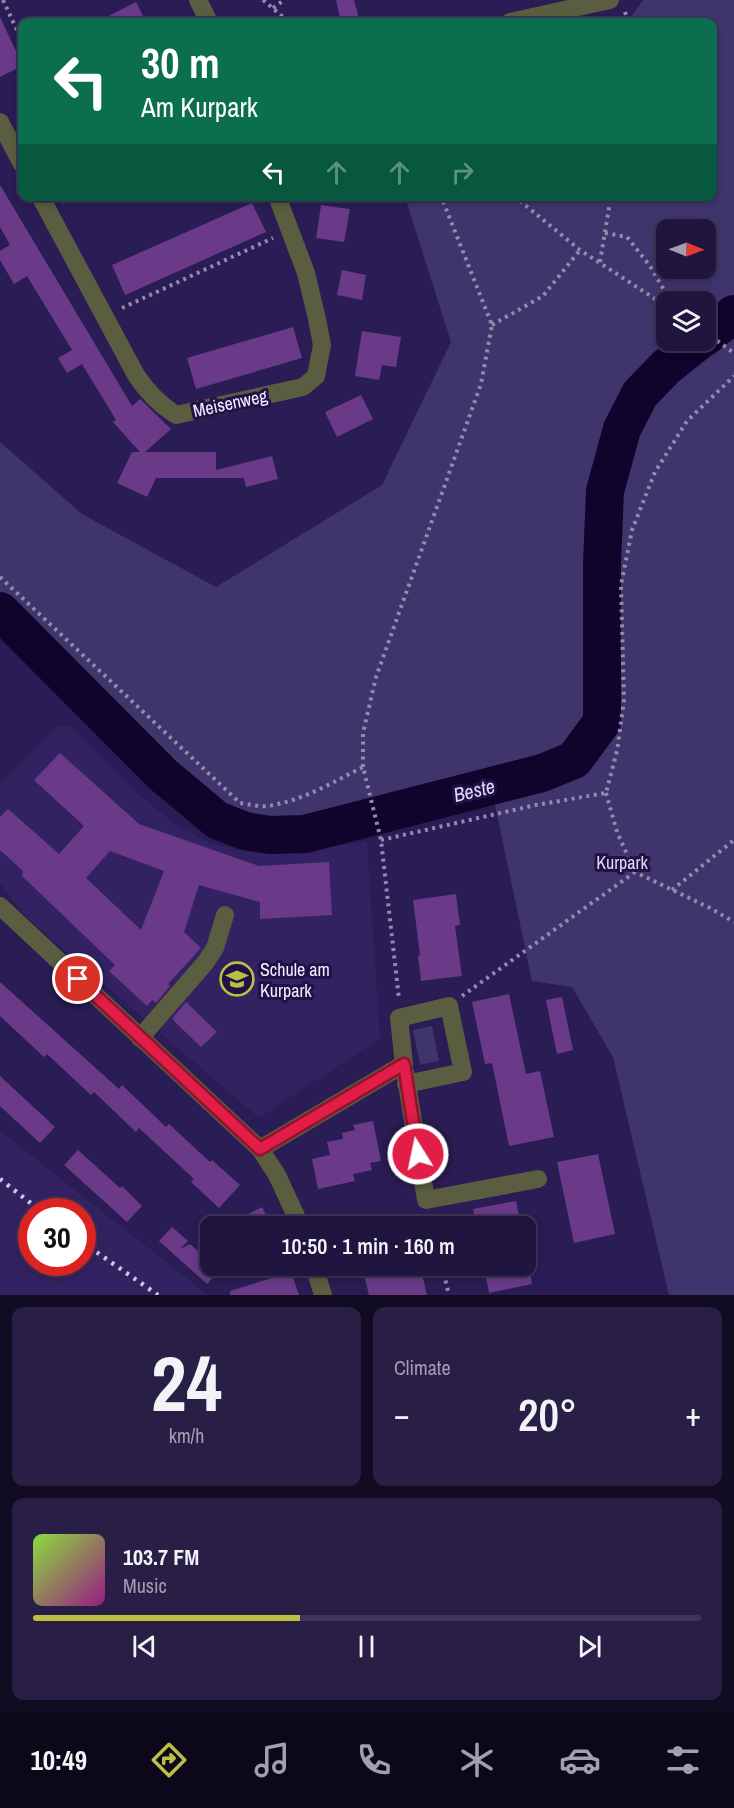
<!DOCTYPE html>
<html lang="en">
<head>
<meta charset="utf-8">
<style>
	:root { --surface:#20153f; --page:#281e46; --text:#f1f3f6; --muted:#a29fb0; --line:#3d3459; --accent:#bdbf43 }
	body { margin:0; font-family:"Archivo Narrow",sans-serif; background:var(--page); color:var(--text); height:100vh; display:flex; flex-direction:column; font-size:22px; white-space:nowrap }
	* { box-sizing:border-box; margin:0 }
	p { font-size:20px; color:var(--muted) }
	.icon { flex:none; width:33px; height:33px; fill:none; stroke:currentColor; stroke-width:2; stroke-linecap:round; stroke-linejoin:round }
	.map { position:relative; height:1295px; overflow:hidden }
	.drawer { display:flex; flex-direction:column; gap:12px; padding:12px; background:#120c23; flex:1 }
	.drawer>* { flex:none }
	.top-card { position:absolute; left:18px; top:18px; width:699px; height:183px; border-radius:12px; box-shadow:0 3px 9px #0003,0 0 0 2px var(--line); background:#0b6e4f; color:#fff; overflow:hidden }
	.needle { width:39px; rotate:91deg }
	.controls { position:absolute; left:656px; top:219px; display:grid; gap:12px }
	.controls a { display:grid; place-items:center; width:60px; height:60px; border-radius:12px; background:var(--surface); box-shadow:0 3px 9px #0003,0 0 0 2px var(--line); font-size:30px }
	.speed { position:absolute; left:18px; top:1198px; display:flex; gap:12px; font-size:30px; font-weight:700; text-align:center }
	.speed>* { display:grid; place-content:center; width:78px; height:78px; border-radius:50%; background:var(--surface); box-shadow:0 3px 9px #0003,0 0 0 2px var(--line); line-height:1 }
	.speed .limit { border:9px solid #d22; background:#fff; color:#111 }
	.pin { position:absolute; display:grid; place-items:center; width:51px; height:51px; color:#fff; margin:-26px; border:3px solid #fff; border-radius:50%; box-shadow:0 2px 6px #0007 }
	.me { position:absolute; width:66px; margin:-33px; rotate:350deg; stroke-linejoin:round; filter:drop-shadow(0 0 4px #0008) }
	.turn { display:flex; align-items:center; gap:21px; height:126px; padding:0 24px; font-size:27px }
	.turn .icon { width:78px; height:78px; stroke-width:2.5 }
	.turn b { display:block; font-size:42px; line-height:51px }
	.lanes { display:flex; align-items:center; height:57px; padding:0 24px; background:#0003; justify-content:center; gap:30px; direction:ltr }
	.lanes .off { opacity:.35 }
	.big { font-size:45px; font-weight:600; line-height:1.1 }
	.drawer .tile { flex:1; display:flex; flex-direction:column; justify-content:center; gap:9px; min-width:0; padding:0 21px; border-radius:12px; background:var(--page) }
	.drawer .dial { align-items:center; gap:0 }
	.dial b { font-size:78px; line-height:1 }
	.song { display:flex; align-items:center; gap:18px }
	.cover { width:72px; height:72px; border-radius:9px; background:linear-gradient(135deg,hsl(90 70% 55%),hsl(310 70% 35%)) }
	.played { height:6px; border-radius:3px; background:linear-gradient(90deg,var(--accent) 40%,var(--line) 40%) }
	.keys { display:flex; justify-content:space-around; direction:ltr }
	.heat { display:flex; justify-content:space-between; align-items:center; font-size:33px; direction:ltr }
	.drawer .tiles { flex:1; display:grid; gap:12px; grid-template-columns:1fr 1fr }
	.tile:last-child { grid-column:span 2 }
	.trip { position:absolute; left:200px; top:1216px; width:336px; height:60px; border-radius:12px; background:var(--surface); box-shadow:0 3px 9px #0003,0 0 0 2px var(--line); font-weight:600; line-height:60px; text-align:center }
	.tab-bar { display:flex; height:96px; justify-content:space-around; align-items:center; background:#0d0819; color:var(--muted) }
	.tab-bar .icon { width:42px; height:42px }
	.tab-bar .current { color:var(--accent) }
	.tab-bar b { font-size:27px; color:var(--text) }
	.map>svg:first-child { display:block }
</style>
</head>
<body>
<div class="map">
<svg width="734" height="1295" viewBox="0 0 734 1295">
	<rect width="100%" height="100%" fill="#2a1c54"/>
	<path fill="#322262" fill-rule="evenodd" d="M57,726l15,1 67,68 39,31 33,17 27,7 38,4 91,-12 13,196 -121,80 -231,-199 -28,-36v-98z
		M0,1131l208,164h-208zM32,1212h50v51h-50z"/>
	<path fill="#3f346c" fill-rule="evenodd" d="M643,0h91v1295h-65l-56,-238 -41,-70 -40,-6 -41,-195 -186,48 -35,1 -25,-4 -28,-11 -54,-45 -163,-164v-169l82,72 134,73 166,-102 69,-143 -46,-145 307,-1v-174h-85zM666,230h39v38h-39zM666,302h39v38h-39z
		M432,1026l7,35 -19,4 -7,-35z"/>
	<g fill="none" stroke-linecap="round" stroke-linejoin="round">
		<path stroke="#10032c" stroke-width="38" d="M705,337l29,-23
			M0,611l163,164 54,45 28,11 25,4 35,-1 237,-61 32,-13 28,-38v-158l3,-73 17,-62 18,-35 26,-27 34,-27"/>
	</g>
	<path fill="#6a3a89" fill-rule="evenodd" d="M336,0h18l6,22h-19z
		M136,2l10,20h-49z
		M0,17l22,47v2l-22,11z
		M0,185l132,221 8,-7 31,30 -26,23h71v18l56,-14 6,23 -32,8 -2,-9h-88l-9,19 -30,-14 15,-31h8l-27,-30 3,-2 -34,-56 -15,9 -9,-15 14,-8 -45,-74 -13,8 -14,-24v-9l10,-6 -10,-18z
		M252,203l14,29 -141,63 -13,-30z
		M321,205l29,4 -6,33 -28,-4z
		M342,270l24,5 -4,25 -25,-5z
		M293,327l9,31 -106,31 -9,-31z
		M362,331l39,6 -5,30 -14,-2 -3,15 -24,-4z
		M361,395l12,24 -36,18 -12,-25z
		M60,753l79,71 120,42 70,-4 3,53 -72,4v-17l-61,-17 -15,47 17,16 -33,36 2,2 -14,17 -4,-3 -5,6 -38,-35 6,-6 -93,-89 1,-5 -23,-21v-33l8,-8 51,45 25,-28 -50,-46zM110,851l54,20 -23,59 -55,-52z
		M456,894l4,31 -5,1 7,50 -41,5 -3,-25 2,-1 -7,-55z
		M0,982l119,107 3,-4 44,42 3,-3 41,38 2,-2 28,25 -21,23 -28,-26 3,-3 -55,-51 -3,4 -42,-40 -3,3 -44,-41 -3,3 -44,-41z
		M509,994l17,80 14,-3 14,66 -45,9 -17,-83 -7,1 -13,-62z
		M562,997l11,53 -16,4 -11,-54z
		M186,1002l31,30 -16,15 -29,-28z
		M0,1076l55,51 -15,16 -40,-37z
		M373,1121l8,40 -11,2 2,7 -19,4 2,7 -37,8 -6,-30 18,-4 -3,-13 16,-3 -1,-6 13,-3 -2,-5z
		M78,1150l42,38 2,-2 20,20 -15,16 -63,-57z
		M598,1154l17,80 -41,9 -17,-81z
		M516,1201l5,26h-44l-4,-18z
		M262,1207l10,20h-49z
		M172,1227l16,14 -8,8 10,-5 20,18v4h4l5,5 -12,13 -48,-43z
		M362,1266h58l7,29h-58z
		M484,1266h45l3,18 -43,9z
		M291,1272l8,23h-69v-4z"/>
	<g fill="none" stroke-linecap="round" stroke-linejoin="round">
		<path stroke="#928bad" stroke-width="4" stroke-dasharray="3 4.5" stroke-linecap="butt" d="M3,0l19,41
			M263,0l26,22
			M273,8l11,-8
			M625,12l3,10
			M179,22l8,-4
			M514,196l66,54 86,56
			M62,202l10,-6
			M605,233l22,4 23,29 21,36
			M600,262l11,-66
			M122,308l151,-70
			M492,325l51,-29 37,-46
			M705,332l29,21
			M0,577l240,226c9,1 19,4 28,3 34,-5 65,-24 95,-39l18,73 18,159
			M363,767v-34l13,-56 105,-293 11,-59 -51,-129
			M606,793l11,39 18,40 75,36 24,14
			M381,840l155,-35 70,-12 11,-42 7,-51 -3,-115 11,-55 23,-58 32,-51 47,-45
			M672,890l62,-50
			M462,996l173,-124
			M431,1218l2,9
			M442,1266l7,29"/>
		<path stroke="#5b5d40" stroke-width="18" d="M198,0l11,22
			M510,22l100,-22
			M0,122l22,42
			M40,196l96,179c11,17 23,29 40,40l127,-28 13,-11 6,-31 -5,-26 -11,-46 -29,-77
			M0,906l260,243 17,26 24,52
			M140,1038l65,-75 10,-15 10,-33
			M405,1072l21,128 112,-21
			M260,1149l144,-85 -5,-46 50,-12 14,66 -57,12
			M314,1266l9,29"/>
		<path stroke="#cdc9df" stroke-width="4.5" stroke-dasharray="3 6" stroke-linecap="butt" d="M0,1179l42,33
			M82,1242l76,53"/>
	</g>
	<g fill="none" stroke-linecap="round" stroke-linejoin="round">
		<g stroke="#92132f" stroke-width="15">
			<path id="route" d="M78,979l182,170 144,-85 14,90"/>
		</g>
		<use href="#route" stroke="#e11d48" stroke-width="10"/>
	</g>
	<defs>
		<g id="school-ring" transform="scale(1.725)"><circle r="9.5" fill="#211149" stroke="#bdbf43" stroke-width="1.5"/><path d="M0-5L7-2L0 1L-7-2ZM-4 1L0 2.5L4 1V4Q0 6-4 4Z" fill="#bdbf43"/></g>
	</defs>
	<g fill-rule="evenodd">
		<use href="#school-ring" x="237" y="979"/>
	</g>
	<g text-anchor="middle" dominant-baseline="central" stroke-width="6" stroke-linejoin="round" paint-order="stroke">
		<g font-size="18" fill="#f0effd" stroke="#211149">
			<text transform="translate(230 403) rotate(-12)">Meisenweg</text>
		</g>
		<g font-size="18" fill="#dedcf4" stroke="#211149">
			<text x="622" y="862">Kurpark</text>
		</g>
		<g font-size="18" fill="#f0effd" stroke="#211149" text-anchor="start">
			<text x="260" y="969">Schule am<tspan x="260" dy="21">Kurpark</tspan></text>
		</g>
		<g font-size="20" font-style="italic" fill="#dedbf3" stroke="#211149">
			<text transform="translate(474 790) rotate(-14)">Beste</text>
		</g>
	</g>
</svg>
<div class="controls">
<a><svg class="needle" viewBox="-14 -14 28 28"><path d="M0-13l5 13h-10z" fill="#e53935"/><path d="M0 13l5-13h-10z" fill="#a29fb0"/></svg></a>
<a><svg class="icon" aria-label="layers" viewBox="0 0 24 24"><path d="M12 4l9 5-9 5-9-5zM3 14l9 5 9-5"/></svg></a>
</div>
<div class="speed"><div class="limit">30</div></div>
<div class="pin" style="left:78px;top:979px;background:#d93025"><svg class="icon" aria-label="arrive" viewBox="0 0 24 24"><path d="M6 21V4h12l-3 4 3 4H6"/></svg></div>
<svg class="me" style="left:418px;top:1154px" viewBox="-20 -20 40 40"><circle r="17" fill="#e11d48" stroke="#fff" stroke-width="3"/><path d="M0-11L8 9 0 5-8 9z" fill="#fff"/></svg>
<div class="trip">10:50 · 1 min · 160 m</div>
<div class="top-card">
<div class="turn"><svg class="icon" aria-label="left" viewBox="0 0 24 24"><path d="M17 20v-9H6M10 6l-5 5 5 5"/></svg><div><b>30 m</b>Am Kurpark</div></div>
<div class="lanes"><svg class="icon" aria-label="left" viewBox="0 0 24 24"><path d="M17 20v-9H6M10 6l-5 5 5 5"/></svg><svg class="icon off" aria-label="ahead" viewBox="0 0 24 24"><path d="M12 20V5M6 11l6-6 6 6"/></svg><svg class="icon off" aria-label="ahead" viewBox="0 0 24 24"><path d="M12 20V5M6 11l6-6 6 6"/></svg><svg class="icon off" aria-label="right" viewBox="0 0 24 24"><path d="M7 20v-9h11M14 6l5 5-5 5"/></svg></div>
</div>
</div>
<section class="drawer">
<div class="tiles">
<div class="tile dial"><b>24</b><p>km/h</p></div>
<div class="tile"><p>Climate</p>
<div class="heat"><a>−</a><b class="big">20°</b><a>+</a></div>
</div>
<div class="tile">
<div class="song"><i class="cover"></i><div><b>103.7 FM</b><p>Music</p></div></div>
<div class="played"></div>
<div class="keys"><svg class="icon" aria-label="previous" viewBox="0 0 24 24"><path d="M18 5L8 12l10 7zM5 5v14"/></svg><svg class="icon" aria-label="pause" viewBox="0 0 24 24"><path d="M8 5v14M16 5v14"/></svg><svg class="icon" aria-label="next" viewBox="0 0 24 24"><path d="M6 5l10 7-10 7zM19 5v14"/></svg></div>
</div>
</div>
</section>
<nav class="tab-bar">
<b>10:49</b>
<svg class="icon current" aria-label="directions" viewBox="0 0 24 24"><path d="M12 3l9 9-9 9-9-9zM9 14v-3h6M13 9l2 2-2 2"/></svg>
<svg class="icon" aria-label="music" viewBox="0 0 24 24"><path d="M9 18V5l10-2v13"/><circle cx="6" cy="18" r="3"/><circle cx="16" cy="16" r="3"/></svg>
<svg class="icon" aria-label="phone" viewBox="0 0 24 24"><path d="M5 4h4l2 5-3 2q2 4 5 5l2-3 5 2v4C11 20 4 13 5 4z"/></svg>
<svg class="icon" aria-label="climate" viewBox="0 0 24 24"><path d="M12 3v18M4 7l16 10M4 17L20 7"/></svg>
<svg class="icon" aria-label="car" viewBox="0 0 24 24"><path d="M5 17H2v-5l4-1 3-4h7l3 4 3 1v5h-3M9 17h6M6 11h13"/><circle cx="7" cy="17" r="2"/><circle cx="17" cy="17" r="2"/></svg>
<svg class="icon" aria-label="filters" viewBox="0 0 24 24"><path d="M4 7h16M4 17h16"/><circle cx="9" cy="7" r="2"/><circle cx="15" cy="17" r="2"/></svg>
</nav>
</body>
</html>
